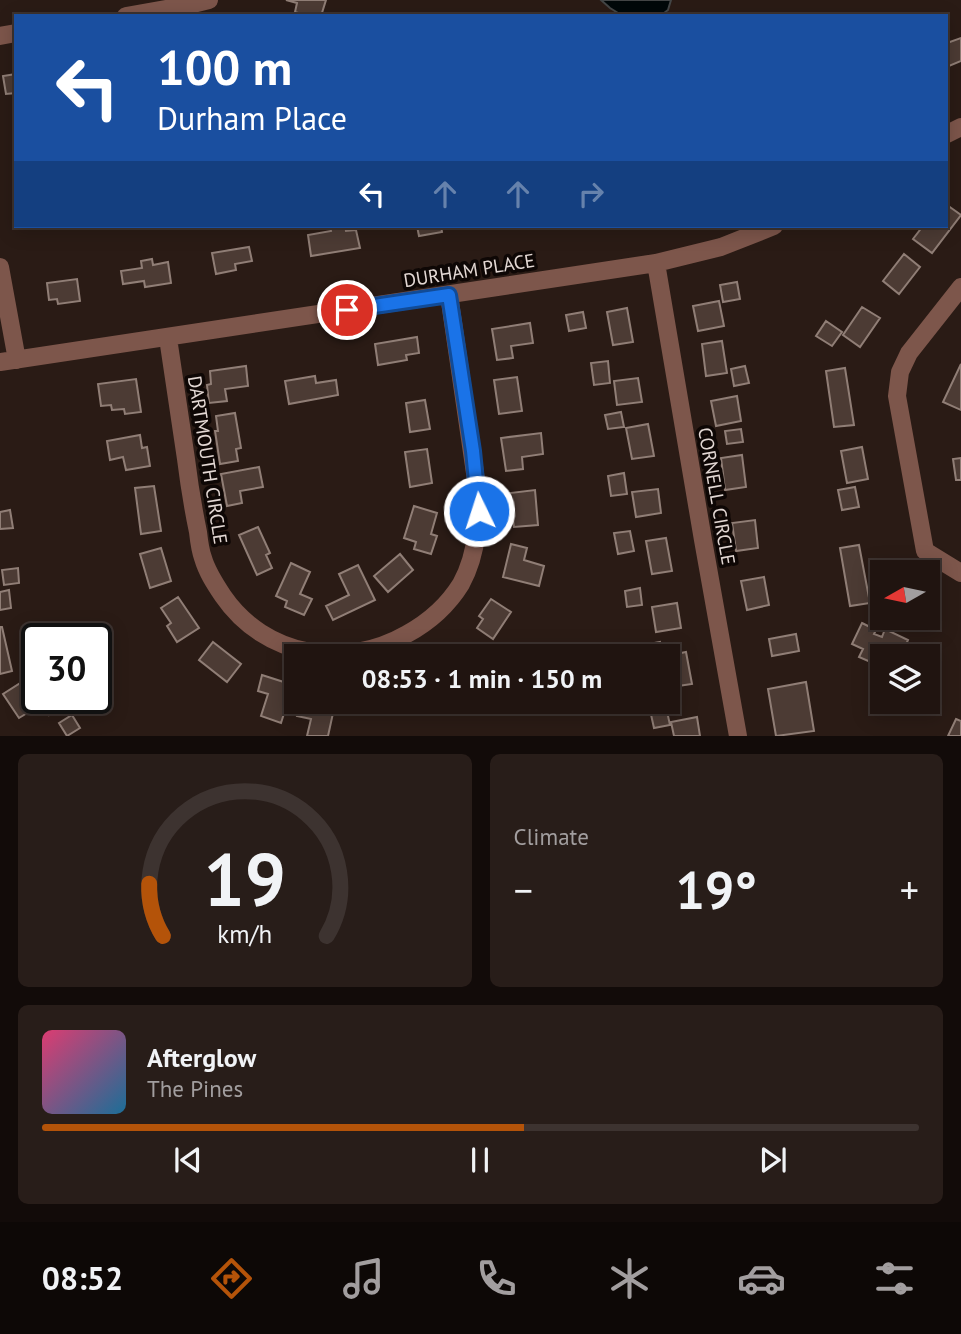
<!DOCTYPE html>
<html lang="en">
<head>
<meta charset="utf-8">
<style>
	:root { --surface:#201410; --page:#281d19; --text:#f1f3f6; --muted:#a29e9f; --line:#3d3330; --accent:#b45309 }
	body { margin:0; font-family:"PT Sans",sans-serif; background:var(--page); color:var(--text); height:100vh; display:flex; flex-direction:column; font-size:26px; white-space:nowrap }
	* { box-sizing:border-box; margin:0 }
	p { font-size:23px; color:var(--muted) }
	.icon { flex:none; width:38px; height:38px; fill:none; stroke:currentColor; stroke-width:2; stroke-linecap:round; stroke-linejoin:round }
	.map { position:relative; height:736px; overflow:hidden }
	.side { display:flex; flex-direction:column; gap:18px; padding:18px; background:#120b09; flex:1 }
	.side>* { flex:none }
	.hud { position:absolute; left:14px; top:14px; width:934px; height:214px; border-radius:0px; box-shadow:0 4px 18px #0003,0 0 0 2px var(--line); background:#1a4fa0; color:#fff; overflow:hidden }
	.needle { width:46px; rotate:261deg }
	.buttons { position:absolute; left:870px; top:560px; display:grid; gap:14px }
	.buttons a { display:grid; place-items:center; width:70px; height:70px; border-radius:0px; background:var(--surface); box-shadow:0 4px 18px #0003,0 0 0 2px var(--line); font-size:35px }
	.speed { position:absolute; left:21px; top:623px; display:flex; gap:14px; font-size:35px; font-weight:700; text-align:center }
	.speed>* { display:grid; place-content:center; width:91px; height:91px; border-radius:50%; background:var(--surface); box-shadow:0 4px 18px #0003,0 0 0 2px var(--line); line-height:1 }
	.speed .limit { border:4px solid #111; border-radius:10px; background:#fff; color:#111 }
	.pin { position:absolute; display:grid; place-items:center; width:60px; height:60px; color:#fff; margin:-30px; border:4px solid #fff; border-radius:50%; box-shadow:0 2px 7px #0007 }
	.me { position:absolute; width:77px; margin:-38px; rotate:356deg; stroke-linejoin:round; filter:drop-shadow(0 0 5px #0008) }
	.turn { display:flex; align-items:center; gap:24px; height:147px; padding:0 28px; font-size:32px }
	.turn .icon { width:91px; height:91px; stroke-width:2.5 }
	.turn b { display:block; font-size:49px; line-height:60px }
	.lanes { display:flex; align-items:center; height:66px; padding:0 28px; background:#0003; justify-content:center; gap:35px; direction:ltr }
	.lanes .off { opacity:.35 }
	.big { font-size:52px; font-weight:600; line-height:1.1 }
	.side .widget { flex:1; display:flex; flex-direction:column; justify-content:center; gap:10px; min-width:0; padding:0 24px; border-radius:10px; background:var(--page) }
	.side .dial { align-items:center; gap:0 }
	.dial svg { height:182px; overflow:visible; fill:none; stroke:var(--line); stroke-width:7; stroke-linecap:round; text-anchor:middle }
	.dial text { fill:var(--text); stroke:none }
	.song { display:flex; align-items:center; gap:21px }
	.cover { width:84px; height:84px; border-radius:10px; background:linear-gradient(135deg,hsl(340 70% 55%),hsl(200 70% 35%)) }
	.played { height:7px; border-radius:4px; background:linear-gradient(90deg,var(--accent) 55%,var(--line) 55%) }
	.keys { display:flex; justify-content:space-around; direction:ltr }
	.heat { display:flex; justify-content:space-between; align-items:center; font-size:38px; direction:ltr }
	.side .tiles { flex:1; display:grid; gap:18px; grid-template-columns:1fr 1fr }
	.widget:last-child { grid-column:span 2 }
	.trip { position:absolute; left:284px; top:644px; width:396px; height:70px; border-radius:0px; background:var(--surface); box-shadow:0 4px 18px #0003,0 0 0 2px var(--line); font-weight:600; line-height:70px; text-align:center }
	.dock { display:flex; height:112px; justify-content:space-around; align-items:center; background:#0d0806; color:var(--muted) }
	.dock .icon { width:49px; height:49px }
	.dock .active { color:var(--accent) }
	.dock b { font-size:32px; color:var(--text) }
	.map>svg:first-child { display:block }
</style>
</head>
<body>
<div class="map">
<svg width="961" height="736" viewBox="0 0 961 736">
	<rect width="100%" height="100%" fill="#2a1b15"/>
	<path fill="#000809" stroke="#444646" stroke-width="2" d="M601,0h70l-3,10 -8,6h-37l-13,-8z"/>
	<path fill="#4c3b34" stroke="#907e76" stroke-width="2" d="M286,0h40l-5,16h-13l-13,-4 2,-9z
		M961,38v23l-12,5 -2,-6v-17z
		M16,74v19l-10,1 -3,-18z
		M947,205l14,10 -29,38 -19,-14 10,-13h24z
		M330,226h15l1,5 10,-1 4,18 -49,8 -3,-21 23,-4z
		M417,226h24l1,6 -23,4z
		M249,247l3,14 -17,3 1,6 -20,4 -4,-21z
		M904,254l16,13 -21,27 -16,-13z
		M152,259l1,6 15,-3 3,21 -26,4 -1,-6 -21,3 -2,-13 21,-3 -1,-7z
		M77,279l3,22 -22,3 -1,-5 -8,1 -2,-17z
		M737,282l3,17 -17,3 -3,-17z
		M719,301l5,25 -26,5 -5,-25z
		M862,307l18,11 -20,29 -17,-12z
		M627,308l6,34 -20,3 -6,-33z
		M583,312l3,16 -17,3 -3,-16z
		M826,321l16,11 -10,14 -16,-10z
		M530,323l3,20 -22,3 2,12 -16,2 -5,-31z
		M417,337l2,16 -13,2 1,5 -29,5 -3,-21z
		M722,341l5,32 -21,3 -4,-32z
		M608,361l2,22 -16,2 -3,-22z
		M961,364v46l-18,-8z
		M246,366l2,20 -23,3 2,12 -18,2 -2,-18 4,-1 -1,-13z
		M745,366l4,17 -15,3 -3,-17z
		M845,368l9,57 -20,2 -8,-56z
		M315,376l1,7 20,-3 2,15 -49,9 -4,-23z
		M517,377l5,34 -23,3 -5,-34z
		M638,378l4,24 -25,3 -3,-24z
		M136,379l5,33 -16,2 -1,-5 -12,1 -1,-5 -10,1 -3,-22z
		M737,396l4,25 -25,5 -5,-25z
		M425,400l5,29 -20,3 -4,-29z
		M621,412l3,15 -16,2 -3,-14z
		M235,413l6,35 -5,1 2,12 -18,3 -5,-33h3l-2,-15z
		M648,424l6,32 -22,3 -6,-31z
		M741,429l2,13 -16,2 -2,-13z
		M541,433l2,21 -21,3 1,12 -17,2 -5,-33z
		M140,435l2,13 5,-1 3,19 -24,4 -3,-13 -13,3 -3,-19z
		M862,447l6,32 -21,4 -6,-32z
		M427,449l5,34 -22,4 -5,-35z
		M742,455l4,32 -21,3 -4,-32z
		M961,458v22h-5l-3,-21z
		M259,467l4,20 -23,4 2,12 -15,3 -6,-32z
		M624,473l3,21 -16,2 -3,-20z
		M154,486l7,45 -20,3 -6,-46z
		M855,487l4,20 -17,3 -4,-20z
		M658,489l3,24 -25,4 -4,-25z
		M535,490l3,35 -24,2 -4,-34z
		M414,506l23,7 -6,21 6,2 -6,18 -17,-5 2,-7 -12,-4z
		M10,510l3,18 -13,1v-17z
		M755,520l3,28 -22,3 -4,-28z
		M258,527l12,26 -4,2 6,13 -15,7 -18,-40z
		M630,531l4,20 -16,3 -4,-21z
		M666,538l6,33 -20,3 -6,-33z
		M511,544l16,4 -3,12 20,6 -5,20 -36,-9z
		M859,545l11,58 -20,3 -10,-58z
		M161,548l10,33 -21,7 -10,-34z
		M400,554l13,16 -25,22 -14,-16z
		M291,563l19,9 -10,22 12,5 -8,16 -19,-8 2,-6 -11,-5z
		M358,565l17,35 -42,20 -7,-14 23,-11 -10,-21z
		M18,568l1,15 -15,2 -2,-15z
		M764,577l5,28 -22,5 -6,-29z
		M640,588l2,17 -15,2 -2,-16z
		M9,590l2,18 -11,2v-18z
		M178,597l21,31 -22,14 -10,-16 4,-3 -10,-15z
		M491,599l20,13 -18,27 -16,-11 6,-9 -4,-3z
		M677,603l4,25 -25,4 -4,-25z
		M862,623l14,7 -2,4 8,3 3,-8 23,11 -7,16 -11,-3 -1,3h-7v11l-23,-10 4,-8 -11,-5z
		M0,627h2l10,44 -12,3z
		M796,634l3,17 -27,5 -3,-17z
		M213,642l28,22 -14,18 -28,-22z
		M660,642l2,14h-17l-2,-11z
		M686,652l6,32 -21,3 -5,-31z
		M262,675l31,10 -12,38 -20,-7 7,-22 -10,-3z
		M22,682l15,25 -18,11 -16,-24z
		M806,682l8,49 -38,5 -8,-47z
		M48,698h8l6,8 -13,9 -8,-12z
		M300,702h24l11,2 -7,32h-21l4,-17 -14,-3z
		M411,702h19l1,4 -17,5z
		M666,707l4,18 -16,3 -4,-18z
		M72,715l8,13 -13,8 -8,-13z
		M697,717l3,19h-26l-3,-14z
		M956,719l5,2v15h-13z"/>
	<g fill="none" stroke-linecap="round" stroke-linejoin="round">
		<path stroke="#7d564b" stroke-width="18" d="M126,16l63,-11 20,-5
			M0,36l16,-3
			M947,134l14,-7
			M656,263l47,277 35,196
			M0,267l17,93
			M961,287l-52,66 -9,19 -3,24 28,155 36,22
			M168,338c6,40 12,81 18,121 3,24 7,49 12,73 1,9 2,18 5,26 4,14 12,26 20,38 42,61 121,74 184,38 22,-12 41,-29 54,-50 18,-33 18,-68 15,-104l-27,-185
			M0,362l656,-99 65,-16 53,-21"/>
	</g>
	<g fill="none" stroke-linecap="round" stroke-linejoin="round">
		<g stroke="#114b97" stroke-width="18">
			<path id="route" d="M347,310l102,-15 24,156 6,60"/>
		</g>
		<use href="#route" stroke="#1a73e8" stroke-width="12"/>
	</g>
	<g text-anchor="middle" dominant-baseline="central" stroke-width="7" stroke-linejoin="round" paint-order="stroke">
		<g font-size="19" fill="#e3d8d4" stroke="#0e0705">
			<text transform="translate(469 270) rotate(-9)">DURHAM PLACE</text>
			<text transform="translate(208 460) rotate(81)">DARTMOUTH CIRCLE</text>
			<text transform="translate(717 496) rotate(80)">CORNELL CIRCLE</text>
		</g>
	</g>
</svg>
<div class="buttons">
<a><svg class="needle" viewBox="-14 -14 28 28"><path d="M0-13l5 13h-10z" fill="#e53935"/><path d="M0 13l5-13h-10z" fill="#a29e9f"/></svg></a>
<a><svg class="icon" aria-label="layers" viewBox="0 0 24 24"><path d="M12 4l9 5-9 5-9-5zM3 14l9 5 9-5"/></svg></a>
</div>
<div class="speed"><div class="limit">30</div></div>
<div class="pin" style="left:347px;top:310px;background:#d93025"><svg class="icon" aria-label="arrive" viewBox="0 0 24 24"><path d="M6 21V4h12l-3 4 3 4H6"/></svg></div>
<svg class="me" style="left:479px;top:511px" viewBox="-20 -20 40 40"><circle r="17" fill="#1a73e8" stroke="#fff" stroke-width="3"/><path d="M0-11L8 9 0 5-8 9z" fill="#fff"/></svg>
<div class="trip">08:53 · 1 min · 150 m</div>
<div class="hud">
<div class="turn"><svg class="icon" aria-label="left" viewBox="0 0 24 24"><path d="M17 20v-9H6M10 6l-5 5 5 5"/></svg><div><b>100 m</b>Durham Place</div></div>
<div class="lanes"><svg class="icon" aria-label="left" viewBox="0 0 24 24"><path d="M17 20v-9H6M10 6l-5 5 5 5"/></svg><svg class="icon off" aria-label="ahead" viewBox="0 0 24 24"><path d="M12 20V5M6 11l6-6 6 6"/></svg><svg class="icon off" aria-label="ahead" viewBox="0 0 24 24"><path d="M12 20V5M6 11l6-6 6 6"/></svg><svg class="icon off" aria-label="right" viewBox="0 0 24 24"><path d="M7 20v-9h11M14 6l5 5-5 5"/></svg></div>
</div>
</div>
<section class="side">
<div class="tiles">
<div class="widget dial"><svg viewBox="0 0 100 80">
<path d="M14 69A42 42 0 1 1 86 69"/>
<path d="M14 69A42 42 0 0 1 8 46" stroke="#b45309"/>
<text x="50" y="56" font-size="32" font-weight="700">19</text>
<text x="50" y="72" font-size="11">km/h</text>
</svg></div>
<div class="widget"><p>Climate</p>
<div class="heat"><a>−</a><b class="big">19°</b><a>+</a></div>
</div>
<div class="widget">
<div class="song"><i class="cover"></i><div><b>Afterglow</b><p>The Pines</p></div></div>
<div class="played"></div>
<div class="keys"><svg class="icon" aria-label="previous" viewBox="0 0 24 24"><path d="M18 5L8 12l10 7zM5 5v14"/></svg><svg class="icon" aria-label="pause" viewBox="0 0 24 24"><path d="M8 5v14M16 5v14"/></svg><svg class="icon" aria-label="next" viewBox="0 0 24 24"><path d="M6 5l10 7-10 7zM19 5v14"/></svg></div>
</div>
</div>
</section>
<nav class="dock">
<b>08:52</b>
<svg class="icon active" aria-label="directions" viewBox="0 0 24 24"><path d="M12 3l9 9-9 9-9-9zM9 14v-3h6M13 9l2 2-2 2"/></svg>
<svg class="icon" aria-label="music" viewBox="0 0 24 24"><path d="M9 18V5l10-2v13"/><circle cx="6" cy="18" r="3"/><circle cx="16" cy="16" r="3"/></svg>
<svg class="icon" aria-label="phone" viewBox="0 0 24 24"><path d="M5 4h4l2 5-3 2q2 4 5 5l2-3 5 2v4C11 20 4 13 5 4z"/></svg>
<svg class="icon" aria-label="climate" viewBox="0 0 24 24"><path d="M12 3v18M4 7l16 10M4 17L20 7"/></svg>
<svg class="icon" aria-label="car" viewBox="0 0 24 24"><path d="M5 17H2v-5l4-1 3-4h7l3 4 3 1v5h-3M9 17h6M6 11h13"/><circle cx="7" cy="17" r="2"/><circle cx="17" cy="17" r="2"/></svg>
<svg class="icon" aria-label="filters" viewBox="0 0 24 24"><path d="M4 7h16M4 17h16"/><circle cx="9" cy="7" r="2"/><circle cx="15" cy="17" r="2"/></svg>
</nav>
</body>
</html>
